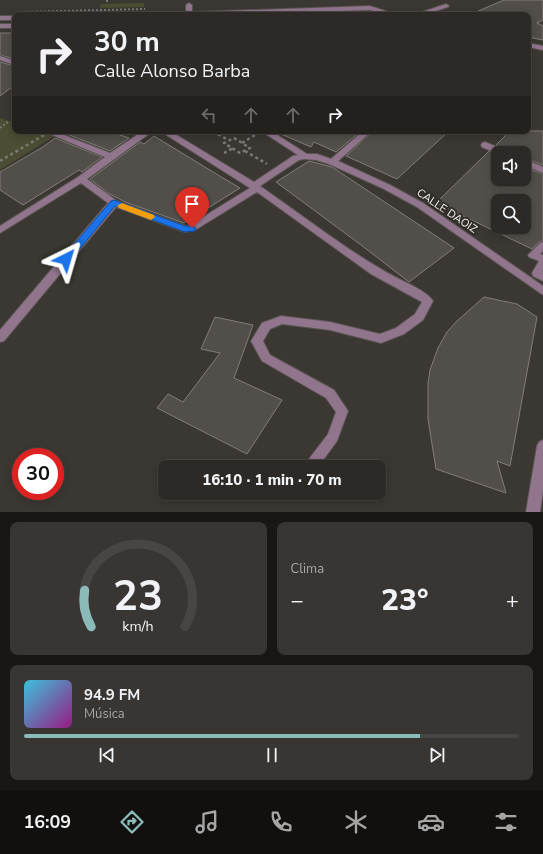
<!DOCTYPE html>
<html lang="es">
<head>
<meta charset="utf-8">
<style>
	:root { --surface:#2c2926; --page:#383532; --text:#f1f3f6; --muted:#a6a6a7; --line:#484543; --accent:#8bbbb9 }
	body { margin:0; font-family:"Nunito Sans",sans-serif; background:var(--page); color:var(--text); height:100vh; display:flex; flex-direction:column; font-size:15px; white-space:nowrap }
	* { box-sizing:border-box; margin:0 }
	p { font-size:13px; color:var(--muted) }
	.icon { flex:none; width:22px; height:22px; fill:none; stroke:currentColor; stroke-width:2; stroke-linecap:round; stroke-linejoin:round }
	.map { position:relative; height:512px; overflow:hidden }
	.details { display:flex; flex-direction:column; gap:10px; padding:10px; background:#181715; flex:1 }
	.details>* { flex:none }
	.guide { position:absolute; left:12px; top:12px; width:519px; height:122px; border-radius:8px; box-shadow:0 2px 10px #0003,0 0 0 1px var(--line); background:#2c2926; color:var(--text); overflow:hidden }
	.buttons { position:absolute; left:491px; top:146px; display:grid; gap:8px }
	.buttons a { display:grid; place-items:center; width:40px; height:40px; border-radius:8px; background:var(--surface); box-shadow:0 2px 10px #0003,0 0 0 1px var(--line); font-size:20px }
	.speed { position:absolute; left:12px; top:448px; display:flex; gap:8px; font-size:20px; font-weight:700; text-align:center }
	.speed>* { display:grid; place-content:center; width:52px; height:52px; border-radius:50%; background:var(--surface); box-shadow:0 2px 10px #0003,0 0 0 1px var(--line); line-height:1 }
	.speed .limit { border:6px solid #d22; background:#fff; color:#111 }
	.pin { position:absolute; display:grid; place-items:center; width:34px; height:34px; color:#fff; margin:-41px -17px; border-radius:50% 50% 50% 0; rotate:-45deg; box-shadow:0 0 4px #0007 }
	.pin .icon { rotate:45deg }
	.me { position:absolute; width:44px; margin:-22px; rotate:40deg; stroke-linejoin:round; filter:drop-shadow(0 0 3px #0008) }
	.turn { display:flex; align-items:center; gap:14px; height:84px; padding:0 16px; font-size:18px }
	.turn .icon { width:52px; height:52px; stroke-width:2.5 }
	.turn b { display:block; font-size:28px; line-height:34px }
	.lanes { display:flex; align-items:center; height:38px; padding:0 16px; background:#0003; justify-content:center; gap:20px; direction:ltr }
	.lanes .off { opacity:.35 }
	.big { font-size:30px; font-weight:800; line-height:1.1 }
	.details .widget { flex:1; display:flex; flex-direction:column; justify-content:center; gap:6px; min-width:0; padding:0 14px; border-radius:8px; background:var(--page) }
	.details .dial { align-items:center; gap:0 }
	.dial svg { height:104px; overflow:visible; fill:none; stroke:var(--line); stroke-width:7; stroke-linecap:round; text-anchor:middle }
	.dial text { fill:var(--text); stroke:none }
	.song { display:flex; align-items:center; gap:12px }
	.cover { width:48px; height:48px; border-radius:6px; background:linear-gradient(135deg,hsl(190 70% 55%),hsl(310 70% 35%)) }
	.played { height:4px; border-radius:2px; background:linear-gradient(90deg,var(--accent) 80%,var(--line) 80%) }
	.keys { display:flex; justify-content:space-around; direction:ltr }
	.heat { display:flex; justify-content:space-between; align-items:center; font-size:22px; direction:ltr }
	.details .tiles { flex:1; display:grid; gap:10px; grid-template-columns:1fr 1fr }
	.widget:last-child { grid-column:span 2 }
	.trip { position:absolute; left:158px; top:460px; width:228px; height:40px; border-radius:8px; background:var(--surface); box-shadow:0 2px 10px #0003,0 0 0 1px var(--line); font-weight:800; line-height:40px; text-align:center }
	.menu { display:flex; height:64px; justify-content:space-around; align-items:center; background:#12100f; color:var(--muted) }
	.menu .icon { width:28px; height:28px }
	.menu .current { color:var(--accent) }
	.menu b { font-size:18px; color:var(--text) }
	.map>svg:first-child { display:block }
</style>
</head>
<body>
<div class="map">
<svg width="543" height="512" viewBox="0 0 543 512">
	<rect width="100%" height="100%" fill="#3b3732"/>
	<path fill="#4c4d32" d="M144,3v4l-44,1 1,-4z
		M0,118l15,5v8h26l15,4 -56,35z"/>
	<path fill="#524e49" stroke="#827d78" fill-rule="evenodd" d="M504,0h39v20l-6,3 6,3v14l-15,-3v-22h-59z
		M0,33h15v26l-15,-4z
		M0,62l15,4v19l-15,11z
		M63,131h45l21,7 -19,13 -48,-19z
		M274,131h87l-25,21 -22,-10 -3,5z
		M373,131h76l-52,48 -51,-23z
		M510,131h33v34l-19,-7v-5h-15l-1,-3 -12,-5z
		M154,136l69,42 17,10 -56,35 -59,-21 -17,-9 -18,-14 50,-37 4,2z
		M55,138l47,19 -20,15 -3,-2 -56,35 -23,-15v-18l43,-25z
		M489,151l9,4v24h26v-12l19,7v67l-4,1 -7,7 -96,-46zM498,201h26v26h-26z
		M309,161l23,6 122,81 -45,34 -48,-37 -85,-63z
		M484,297l33,7 20,13 -27,149 -13,-5 9,32 -70,-24 -8,-50v-36l2,-13 8,-22 9,-16 10,-11z
		M215,317l38,8 -19,53 48,22 -35,54 -90,-46 11,-14 15,8 37,-49 -19,-4z"/>
	<g fill="none" stroke-linecap="round" stroke-linejoin="round">
		<g stroke="#585450" stroke-width="2">
			<path id="minor" d="M189,3l3,2v7l178,-6 28,9h-10l-18,-5 -156,5h-63l3,-2 32,-1v-7z
				M446,4l3,2 -1,1 -25,8h-10z
				M0,16h15v4h-15z
				M0,24h15v4h-15z
				M528,43l15,3v4l-15,-3z
				M0,56l15,5v4l-15,-5z
				M143,131h10l-66,48 30,22 69,25 4,-1 60,-37 -90,-57h10l84,51 39,-26 5,-1 -37,-24h10l36,23h10l14,5 32,-28h9l-34,30 52,24 33,18 120,83v9l-126,-88 -33,-18 -55,-25 -13,-4 -11,-1 -6,1 -39,26c45,31 90,67 137,92 10,5 31,14 36,23l-10,19 -19,14 -23,9 -51,-13 -48,-6 -12,5 -7,12 7,14 64,35 14,21 -11,30 -19,26h-15l25,-33 8,-22 -10,-14 -64,-37 -11,-20 11,-18 19,-7 49,6 50,12 16,-6 19,-14 7,-12 -51,-28 -114,-82 -62,38 -10,2 -69,-25 -112,134 -4,1v-12l108,-127 -27,-20 -81,50v-7l78,-49 27,-20 -53,-22 4,-2h3l51,20z
				M485,142l22,9 1,2 -10,1 -16,-7 -1,-2 1,-2z
				M524,159l19,8v6l-19,-8z
				M543,242v9l-3,3 3,1v26l-10,-5 -1,-3 7,-12 -10,-4 -1,-2 12,-12z
				M543,440v50l-3,22h-14l11,-66 2,-4z"/>
		</g>
		<path stroke="#7d7975" stroke-width="2" stroke-dasharray="2 2" stroke-linecap="butt" d="M107,0v2
			M20,12l125,-3
			M0,128l9,-7"/>
		<path stroke="#7d7975" stroke-width="2.5" stroke-dasharray="3 3" stroke-linecap="butt" d="M213,131l15,9
			M234,138l16,10 -10,5 -16,-10z
			M242,143l13,-8
			M245,151l22,13
			M224,153l9,-5
			M0,161l44,-26"/>
		<use href="#minor" fill="#91758d" fill-rule="evenodd"/>
	</g>
	<path fill="#1a73e8" stroke="#114b97" d="M114,200l71,26h7l4,2 -1,3 -10,1 -70,-26 -45,55h-7l-1,-2 1,-2 48,-56z"/>
	<path fill="#f59e0b" d="M122,203l32,12 1,2 -4,3 -32,-12 -2,-2z"/>
	<g text-anchor="middle" dominant-baseline="central" stroke-width="4" stroke-linejoin="round" paint-order="stroke">
		<g font-size="11" fill="#f1eeeb" stroke="#312d28">
			<text transform="translate(447 211) rotate(34)">CALLE DAOIZ</text>
		</g>
	</g>
</svg>
<div class="buttons">
<a><svg class="icon" aria-label="sound" viewBox="0 0 24 24"><path d="M4 9h4l5-4v14l-5-4H4zM17 9q2 3 0 6"/></svg></a>
<a><svg class="icon" aria-label="search" viewBox="0 0 24 24"><circle cx="10" cy="10" r="6"/><path d="M15 15l6 6"/></svg></a>
</div>
<div class="speed"><div class="limit">30</div></div>
<div class="pin" style="left:192px;top:228px;background:#d93025"><svg class="icon" aria-label="arrive" viewBox="0 0 24 24"><path d="M6 21V4h12l-3 4 3 4H6"/></svg></div>
<svg class="me" style="left:66px;top:259px" viewBox="-20 -20 40 40"><path d="M0-17L14 15 0 8-14 15z" fill="#1a73e8" stroke="#fff" stroke-width="4"/></svg>
<div class="trip">16:10 · 1 min · 70 m</div>
<div class="guide">
<div class="turn"><svg class="icon" aria-label="right" viewBox="0 0 24 24"><path d="M7 20v-9h11M14 6l5 5-5 5"/></svg><div><b>30 m</b>Calle Alonso Barba</div></div>
<div class="lanes"><svg class="icon off" aria-label="left" viewBox="0 0 24 24"><path d="M17 20v-9H6M10 6l-5 5 5 5"/></svg><svg class="icon off" aria-label="ahead" viewBox="0 0 24 24"><path d="M12 20V5M6 11l6-6 6 6"/></svg><svg class="icon off" aria-label="ahead" viewBox="0 0 24 24"><path d="M12 20V5M6 11l6-6 6 6"/></svg><svg class="icon" aria-label="right" viewBox="0 0 24 24"><path d="M7 20v-9h11M14 6l5 5-5 5"/></svg></div>
</div>
</div>
<section class="details">
<div class="tiles">
<div class="widget dial"><svg viewBox="0 0 100 80">
<path d="M14 69A42 42 0 1 1 86 69"/>
<path d="M14 69A42 42 0 0 1 9 41" stroke="#8bbbb9"/>
<text x="50" y="56" font-size="32" font-weight="700">23</text>
<text x="50" y="72" font-size="11">km/h</text>
</svg></div>
<div class="widget"><p>Clima</p>
<div class="heat"><a>−</a><b class="big">23°</b><a>+</a></div>
</div>
<div class="widget">
<div class="song"><i class="cover"></i><div><b>94.9 FM</b><p>Música</p></div></div>
<div class="played"></div>
<div class="keys"><svg class="icon" aria-label="previous" viewBox="0 0 24 24"><path d="M18 5L8 12l10 7zM5 5v14"/></svg><svg class="icon" aria-label="pause" viewBox="0 0 24 24"><path d="M8 5v14M16 5v14"/></svg><svg class="icon" aria-label="next" viewBox="0 0 24 24"><path d="M6 5l10 7-10 7zM19 5v14"/></svg></div>
</div>
</div>
</section>
<nav class="menu">
<b>16:09</b>
<svg class="icon current" aria-label="directions" viewBox="0 0 24 24"><path d="M12 3l9 9-9 9-9-9zM9 14v-3h6M13 9l2 2-2 2"/></svg>
<svg class="icon" aria-label="music" viewBox="0 0 24 24"><path d="M9 18V5l10-2v13"/><circle cx="6" cy="18" r="3"/><circle cx="16" cy="16" r="3"/></svg>
<svg class="icon" aria-label="phone" viewBox="0 0 24 24"><path d="M5 4h4l2 5-3 2q2 4 5 5l2-3 5 2v4C11 20 4 13 5 4z"/></svg>
<svg class="icon" aria-label="climate" viewBox="0 0 24 24"><path d="M12 3v18M4 7l16 10M4 17L20 7"/></svg>
<svg class="icon" aria-label="car" viewBox="0 0 24 24"><path d="M5 17H2v-5l4-1 3-4h7l3 4 3 1v5h-3M9 17h6M6 11h13"/><circle cx="7" cy="17" r="2"/><circle cx="17" cy="17" r="2"/></svg>
<svg class="icon" aria-label="filters" viewBox="0 0 24 24"><path d="M4 7h16M4 17h16"/><circle cx="9" cy="7" r="2"/><circle cx="15" cy="17" r="2"/></svg>
</nav>
</body>
</html>
